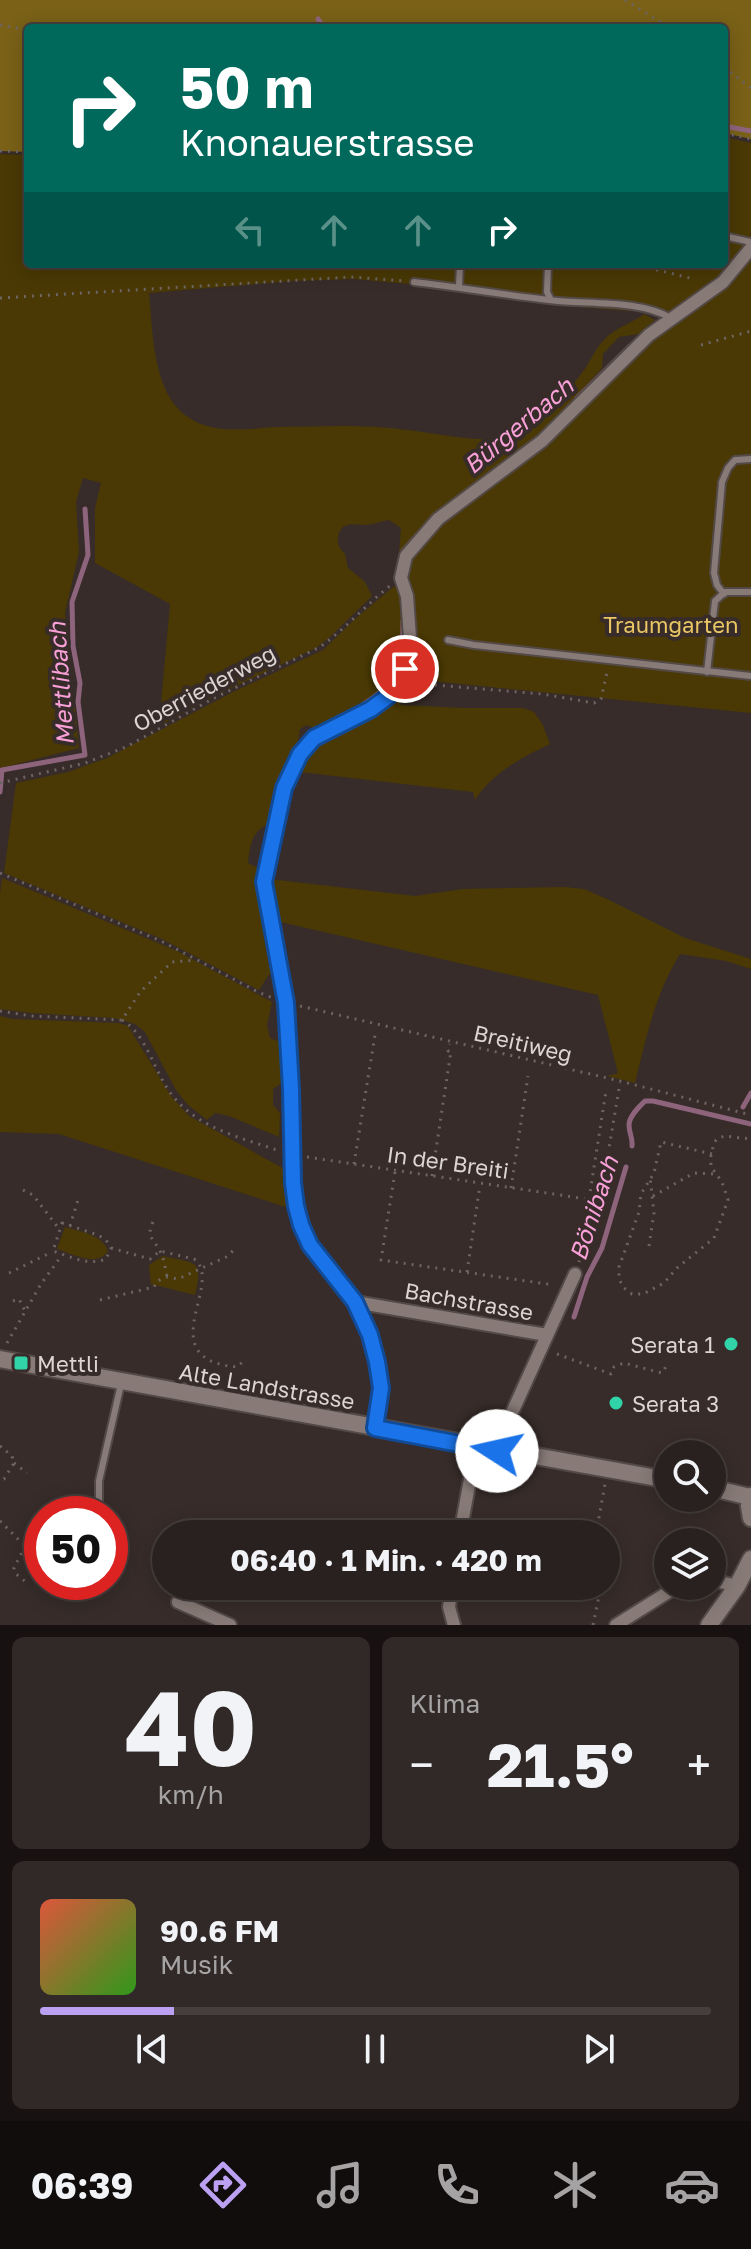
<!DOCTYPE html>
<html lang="de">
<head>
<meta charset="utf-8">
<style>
	:root { --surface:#29211f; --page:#312928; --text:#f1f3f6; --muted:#a5a3a4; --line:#453e3d; --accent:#bca0f2 }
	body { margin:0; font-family:"Golos Text",sans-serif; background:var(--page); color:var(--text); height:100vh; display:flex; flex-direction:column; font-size:30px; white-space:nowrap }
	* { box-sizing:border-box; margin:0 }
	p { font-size:26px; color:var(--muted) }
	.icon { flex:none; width:44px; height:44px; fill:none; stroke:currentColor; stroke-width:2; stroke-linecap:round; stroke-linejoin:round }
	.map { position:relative; height:1625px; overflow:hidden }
	.sheet { display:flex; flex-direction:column; gap:12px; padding:12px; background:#171211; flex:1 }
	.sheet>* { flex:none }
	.hud { position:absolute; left:24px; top:24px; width:704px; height:244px; border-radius:8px; box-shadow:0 4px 20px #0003,0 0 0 2px var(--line); background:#00695c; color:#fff; overflow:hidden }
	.tools { position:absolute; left:654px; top:1440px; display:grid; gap:16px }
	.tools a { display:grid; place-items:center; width:72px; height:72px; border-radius:50%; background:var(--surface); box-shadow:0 4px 20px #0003,0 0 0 2px var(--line); font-size:40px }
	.speed { position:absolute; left:24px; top:1496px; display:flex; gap:16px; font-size:40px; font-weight:700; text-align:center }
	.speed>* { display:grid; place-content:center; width:104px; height:104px; border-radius:50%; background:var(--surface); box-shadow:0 4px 20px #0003,0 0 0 2px var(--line); line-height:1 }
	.speed .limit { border:12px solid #d22; background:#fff; color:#111 }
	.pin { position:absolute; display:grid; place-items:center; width:68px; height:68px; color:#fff; margin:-34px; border:4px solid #fff; border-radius:50%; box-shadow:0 2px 8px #0007 }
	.me { position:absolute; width:88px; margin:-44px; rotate:280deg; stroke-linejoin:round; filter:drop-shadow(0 0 6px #0008) }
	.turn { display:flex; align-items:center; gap:28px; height:168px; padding:0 24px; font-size:36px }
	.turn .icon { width:104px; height:104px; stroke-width:2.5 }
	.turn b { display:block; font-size:56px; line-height:68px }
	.lanes { display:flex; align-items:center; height:76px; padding:0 24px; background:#0003; justify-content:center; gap:40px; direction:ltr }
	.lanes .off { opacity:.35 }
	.big { font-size:60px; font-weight:700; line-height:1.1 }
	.sheet .tile { flex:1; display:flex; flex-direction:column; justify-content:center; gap:12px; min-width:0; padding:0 28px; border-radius:12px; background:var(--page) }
	.sheet .dial { align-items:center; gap:0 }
	.dial b { font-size:104px; line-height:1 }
	.song { display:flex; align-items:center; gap:24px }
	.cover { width:96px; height:96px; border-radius:12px; background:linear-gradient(135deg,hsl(10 70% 55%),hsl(110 70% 35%)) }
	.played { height:8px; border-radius:4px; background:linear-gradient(90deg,var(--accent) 20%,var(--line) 20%) }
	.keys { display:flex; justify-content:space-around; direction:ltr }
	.heat { display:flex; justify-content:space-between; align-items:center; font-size:44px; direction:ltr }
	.sheet .tiles { flex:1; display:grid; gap:12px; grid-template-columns:1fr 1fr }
	.tile:last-child { grid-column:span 2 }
	.trip { position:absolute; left:152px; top:1520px; width:468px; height:80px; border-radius:40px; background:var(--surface); box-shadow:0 4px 20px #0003,0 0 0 2px var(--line); font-weight:700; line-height:80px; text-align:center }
	.menu { display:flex; height:128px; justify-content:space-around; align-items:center; background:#100d0c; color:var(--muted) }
	.menu .icon { width:56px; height:56px }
	.menu .selected { color:var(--accent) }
	.menu b { font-size:36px; color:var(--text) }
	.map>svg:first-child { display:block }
</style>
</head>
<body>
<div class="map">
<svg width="751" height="1625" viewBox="0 0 751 1625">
	<rect width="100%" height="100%" fill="#372c29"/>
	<path fill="#4a3904" d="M724,137l27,6v570l-341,-34 9,-24 -14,-77 4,-7 3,-15 13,-19 248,-217 -40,-14 -2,5 -79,-6 -122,-19 -76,-7 -63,2 -142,12c4,38 3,100 39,124 26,18 59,12 88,10 23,0 45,-1 67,-1 26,0 54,2 79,6 23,3 71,13 91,3 26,-12 54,-41 71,-65 7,-10 11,-21 20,-30 10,-12 27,-16 40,-26l11,6 -17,14 -19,3 -16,17 -1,14 -43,47 -153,136 -7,3 2,-26 -12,-8c-8,1 -17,5 -26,5 -10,-1 -23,-3 -25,12 -1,7 2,12 7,17l3,14 17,14 7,14 -42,41 -14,11 -104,49 -53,29 11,-122 -75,-41v-55l6,-25 -18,-5 -7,24 3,50 -14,61 14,135 -78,20 -1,2v-616l28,1v109h696z
		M393,587h5l7,10 -1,50 -9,31 -9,12 -14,12 -46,26 -10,1 -9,-4 -7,4 -3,18 -23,47 -6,30c-17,8 -18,22 -20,39l12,6 -1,16 16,86 -7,5 -9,14 -97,-51 -158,-66 12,-90 52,-11 39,-14 126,-66 90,-42 32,-31z
		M395,693l6,12 62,3h60l11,4 9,13 7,19c-29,14 -57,28 -75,56l-2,-8 -173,-20c5,-32 69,-63 95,-79z
		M2,878l175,73 95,51 -5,23 3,13 10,4 3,40 -10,7v16l7,8 -1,24 -50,-21 -14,-3 -8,7 -20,-16 -11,-14 -31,-58 -10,-8 -21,-6 -83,-5 -31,-4v-115z
		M269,879l146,17 48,-7 102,-2 19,2 23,10 78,39 66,21v10l-25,-8 -46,-7c-25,40 -34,84 -45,129l-28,-7 11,-3 -20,-78 -322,-74z
		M0,1016l13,3 106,4 9,3 43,70 18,20 97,54 6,39 -233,-75 -59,-2z
		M65,1227c15,5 37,7 43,24 -11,17 -35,3 -51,-2z
		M163,1256c32,8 41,2 32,39l-44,-11 -2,-19z"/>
	<path fill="#7a6117" d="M0,0h751v139l-27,-6v-105h-696v124l-28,-1z"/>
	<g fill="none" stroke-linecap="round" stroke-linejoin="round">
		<path stroke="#8e647d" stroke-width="5" d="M318,19l6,9
			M724,126l27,5
			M577,398l53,-52
			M403,551l15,-17
			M344,716c45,-25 60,-40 59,-95
			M0,792l2,-22 83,-15 -7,-53 2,-19 -7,-37 -1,-44 16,-47 -3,-46
			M743,1107l8,-14
			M632,1146c1,-8 -3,-13 -3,-21 0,-9 10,-18 16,-24h8l98,23
			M574,1317l13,-40 15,-29 24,-81"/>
		<g stroke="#534a48" stroke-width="10">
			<path id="lane" d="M724,236l27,6
				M548,264l-1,28 4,8
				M414,282c45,5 90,13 135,18 38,5 88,-1 122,18
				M459,287l1,-23
				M724,594l-7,-9 -3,-12 8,-91 6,-14 7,-8 16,-1
				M448,640l26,5 277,31
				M707,672l8,-71 10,-9h26
				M99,1514v-33l22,-97"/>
		</g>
		<g stroke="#534a48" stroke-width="16">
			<path id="street" d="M355,1302l192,33
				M375,1428l6,-40 -4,-26 -7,-27 -15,-33 -45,-57 -9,-20 -8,-42 -2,-94 -5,-86 -22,-121 20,-94 16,-34 14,-16 57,-29 23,-17 11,-23 5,-31 -3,-42 -6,-18 5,-22 32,-37 104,-78 107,-106 74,-53 28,-34
				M497,1451l3,-12 75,-165
				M460,1534l16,-87
				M712,1580l25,6
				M452,1586l-3,21 5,18
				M178,1602l52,23
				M616,1625l62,-39"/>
		</g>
		<g stroke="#534a48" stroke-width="20">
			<path id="secondary" d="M0,1359l668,121
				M712,1488l38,9
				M751,1496l-2,10 2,12
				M709,1625l28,-39 14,-27"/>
		</g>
		<path stroke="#6e6462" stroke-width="3" stroke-dasharray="2 6" stroke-linecap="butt" d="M625,0l45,28
			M0,25l28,5
			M724,67l27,21
			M724,133l27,6
			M0,151l28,1
			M633,264l57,14
			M0,298l351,-21 55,4
			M701,345l50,-14
			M411,683l131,11 52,9 7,-4 7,-31
			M0,783l85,-20 41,-16 90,-50 104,-50c25,-18 46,-42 71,-62
			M0,873l161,68 99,52 13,5
			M300,1006l320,75 131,34
			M0,1011l31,5 91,4 18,-28 32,-30 24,-2
			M122,1020c24,14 31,48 47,71 26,37 70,46 111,60
			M712,1154l-51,-12 -7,31 -13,21 -2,18 -20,55v12l5,9 8,6h11l21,-11 13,-15 37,-30 14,-38 -6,-18 -10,-14 -2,-8 3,-13 3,-7 8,-4 27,3
			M307,1157l293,44
			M354,1164l21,-129
			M395,1172l-14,88 173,25
			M432,1176l19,-125h-3l2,-7
			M511,1188l17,-112
			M23,1190l10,5 27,35
			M653,1196l41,-23 20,1
			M589,1199l17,-108
			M153,1222c-7,15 0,16 7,29 4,7 5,17 7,25
			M62,1223l36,12 8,5 5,8 -5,11c-18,7 -35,-2 -53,-8z
			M70,1226l8,-26
			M649,1246l5,-33 -4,-36
			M111,1248l39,11 10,-8 34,8c32,23 -45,100 43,108l8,-7
			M579,1262l21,-61 20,-118
			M467,1272l13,-87
			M9,1273l43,-21
			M100,1300l54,-13 3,-6 10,-4 11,2 48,-22 10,-9
			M13,1301l6,-2 7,14
			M7,1343l34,-59 21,-29
			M557,1354l54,20 3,-7 10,-4 38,10 6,-10
			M0,1446l12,10 2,7 -10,16 -4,1
			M14,1463l13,10
			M0,1521l25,25 17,4
			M481,1528l33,6
			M596,1534l9,-50
			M25,1546l-11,22 1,5 12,10
			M606,1551v6
			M593,1625l8,-39"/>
		<use href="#lane" stroke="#887b77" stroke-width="6"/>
		<use href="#street" stroke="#887b77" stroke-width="12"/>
		<use href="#secondary" stroke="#887b77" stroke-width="16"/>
	</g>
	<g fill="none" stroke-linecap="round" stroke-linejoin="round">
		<g stroke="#114b97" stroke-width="20">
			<path id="route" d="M405,669l-11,23 -23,17 -57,29 -14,16 -16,34 -20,94 22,121 5,86 2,94 3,23 5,19 9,20 45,57 15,33 7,27 4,26 -6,40 122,23"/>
		</g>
		<use href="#route" stroke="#1a73e8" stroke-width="14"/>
	</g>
	<g fill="#31d4a9" stroke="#372c29" stroke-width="3">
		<circle cx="731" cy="1344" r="8"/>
		<rect x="13" y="1355" width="16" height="16" rx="4"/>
		<circle cx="616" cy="1403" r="8"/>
	</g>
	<g text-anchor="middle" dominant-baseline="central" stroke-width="8" stroke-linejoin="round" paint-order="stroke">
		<g font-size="22" fill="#eac664" stroke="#372c29">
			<text x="671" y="624">Traumgarten</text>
		</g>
		<g font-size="22" fill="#ddd5d3" stroke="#372c29">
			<text transform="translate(204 688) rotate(-28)">Oberriederweg</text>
			<text transform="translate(523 1043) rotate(13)">Breitiweg</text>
			<text transform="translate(448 1162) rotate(8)">In der Breiti</text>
			<text transform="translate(469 1301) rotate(10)">Bachstrasse</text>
			<text transform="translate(267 1386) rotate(10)">Alte Landstrasse</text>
		</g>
		<g font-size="22" fill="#ddd5d3" stroke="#372c29" text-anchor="start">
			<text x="715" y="1344" text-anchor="end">Serata 1</text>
			<text x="37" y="1363">Mettli</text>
			<text x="632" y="1403">Serata 3</text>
		</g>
		<g font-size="24" font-style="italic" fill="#f8a0d7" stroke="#372c29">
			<text transform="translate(518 425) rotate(-40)">Bürgerbach</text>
			<text transform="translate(60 684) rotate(-94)">Mettlibach</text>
			<text transform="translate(593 1208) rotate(-72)">Bönibach</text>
		</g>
	</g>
</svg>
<div class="tools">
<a><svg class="icon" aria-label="search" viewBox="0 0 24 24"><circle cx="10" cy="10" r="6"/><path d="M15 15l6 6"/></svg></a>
<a><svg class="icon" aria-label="layers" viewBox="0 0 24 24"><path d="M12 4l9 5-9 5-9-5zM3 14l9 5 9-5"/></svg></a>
</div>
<div class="speed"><div class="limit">50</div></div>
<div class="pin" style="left:405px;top:669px;background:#d93025"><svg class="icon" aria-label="arrive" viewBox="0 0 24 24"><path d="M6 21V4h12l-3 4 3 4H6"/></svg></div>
<svg class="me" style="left:497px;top:1451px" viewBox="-20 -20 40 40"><circle r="19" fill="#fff"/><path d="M0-13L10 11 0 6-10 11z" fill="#1a73e8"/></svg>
<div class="trip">06:40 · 1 Min. · 420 m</div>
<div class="hud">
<div class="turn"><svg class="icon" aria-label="right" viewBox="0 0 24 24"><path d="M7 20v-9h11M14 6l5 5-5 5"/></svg><div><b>50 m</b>Knonauerstrasse</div></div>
<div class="lanes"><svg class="icon off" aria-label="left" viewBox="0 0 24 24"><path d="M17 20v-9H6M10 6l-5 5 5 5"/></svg><svg class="icon off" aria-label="ahead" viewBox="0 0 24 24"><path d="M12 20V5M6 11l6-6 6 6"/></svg><svg class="icon off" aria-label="ahead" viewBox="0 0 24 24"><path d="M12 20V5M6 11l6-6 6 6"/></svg><svg class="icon" aria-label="right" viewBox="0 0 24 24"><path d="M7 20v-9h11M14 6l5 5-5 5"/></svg></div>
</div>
</div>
<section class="sheet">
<div class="tiles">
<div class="tile dial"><b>40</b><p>km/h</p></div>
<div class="tile"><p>Klima</p>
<div class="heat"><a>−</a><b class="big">21.5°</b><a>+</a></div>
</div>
<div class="tile">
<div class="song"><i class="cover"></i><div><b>90.6 FM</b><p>Musik</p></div></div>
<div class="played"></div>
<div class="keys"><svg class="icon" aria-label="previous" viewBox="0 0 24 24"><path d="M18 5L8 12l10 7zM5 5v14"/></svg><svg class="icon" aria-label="pause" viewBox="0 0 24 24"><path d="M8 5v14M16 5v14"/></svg><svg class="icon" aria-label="next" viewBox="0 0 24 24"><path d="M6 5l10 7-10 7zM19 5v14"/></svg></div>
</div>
</div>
</section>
<nav class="menu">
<b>06:39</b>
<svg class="icon selected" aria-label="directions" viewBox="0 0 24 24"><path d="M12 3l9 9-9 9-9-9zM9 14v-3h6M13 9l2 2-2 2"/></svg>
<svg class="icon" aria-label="music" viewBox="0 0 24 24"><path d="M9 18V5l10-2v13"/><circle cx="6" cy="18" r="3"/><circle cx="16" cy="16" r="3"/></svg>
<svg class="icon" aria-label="phone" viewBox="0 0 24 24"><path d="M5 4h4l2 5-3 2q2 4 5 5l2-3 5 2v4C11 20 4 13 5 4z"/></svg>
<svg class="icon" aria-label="climate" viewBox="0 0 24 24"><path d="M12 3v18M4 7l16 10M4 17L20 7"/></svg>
<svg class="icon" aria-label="car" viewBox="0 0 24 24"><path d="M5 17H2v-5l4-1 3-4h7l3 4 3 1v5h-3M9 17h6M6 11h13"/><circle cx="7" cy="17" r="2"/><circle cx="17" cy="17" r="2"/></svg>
</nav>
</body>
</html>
